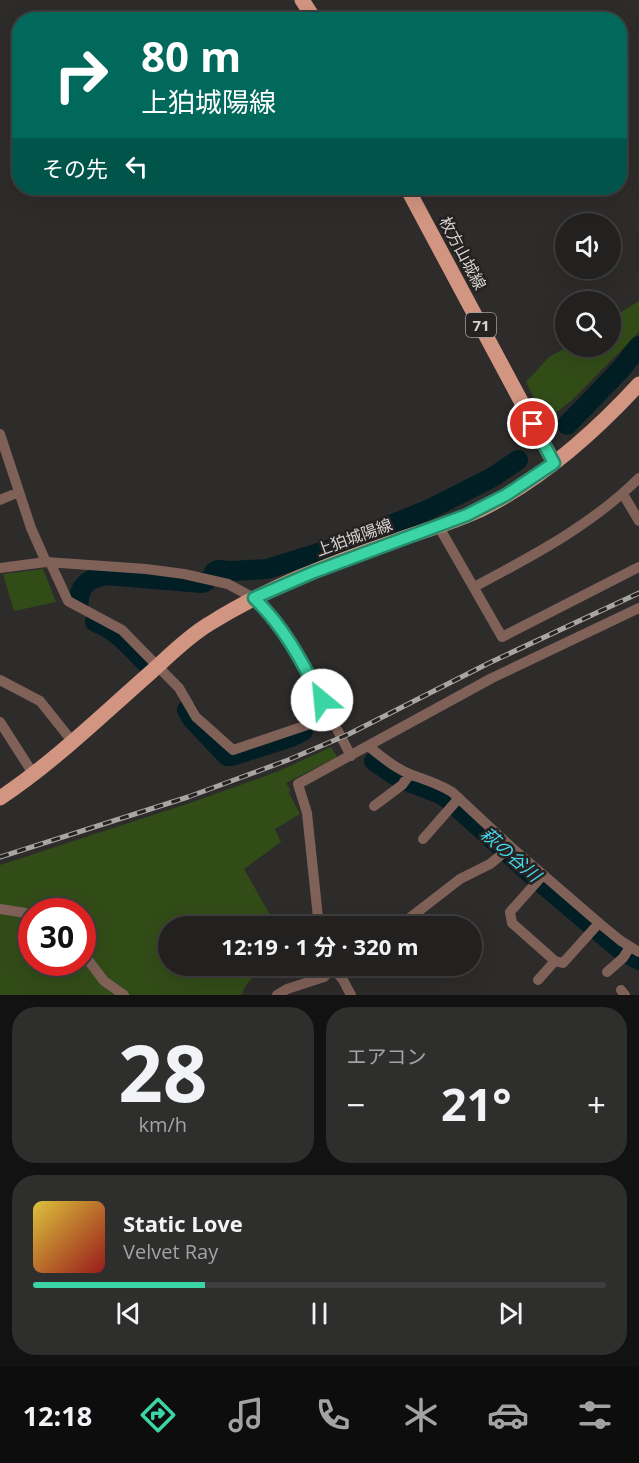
<!DOCTYPE html>
<html lang="ja">
<head>
<meta charset="utf-8">
<style>
	:root { --surface:#222120; --page:#2e2e2d; --text:#f1f3f6; --muted:#a2a3a5; --line:#3f3e3e; --accent:#3bd4a4 }
	body { margin:0; font-family:"Open Sans","Noto Sans JP",sans-serif; background:var(--page); color:var(--text); height:100vh; display:flex; flex-direction:column; font-size:22px; white-space:nowrap }
	* { box-sizing:border-box; margin:0 }
	p { font-size:20px; color:var(--muted) }
	.icon { flex:none; width:33px; height:33px; fill:none; stroke:currentColor; stroke-width:2; stroke-linecap:round; stroke-linejoin:round }
	.map { position:relative; height:995px; overflow:hidden }
	.panel { display:flex; flex-direction:column; gap:12px; padding:12px; background:#131212; flex:1 }
	.panel>* { flex:none }
	.top-card { position:absolute; left:12px; top:12px; width:615px; height:183px; border-radius:24px; box-shadow:0 6px 24px #0002,0 0 0 2px var(--line); background:#00695c; color:#fff; overflow:hidden }
	.buttons { position:absolute; left:555px; top:213px; display:grid; gap:12px }
	.buttons a { display:grid; place-items:center; width:66px; height:66px; border-radius:50%; background:var(--surface); box-shadow:0 6px 24px #0002,0 0 0 2px var(--line); font-size:30px }
	.speed { position:absolute; left:18px; top:898px; display:flex; gap:12px; font-size:30px; font-weight:700; text-align:center }
	.speed>* { display:grid; place-content:center; width:78px; height:78px; border-radius:50%; background:var(--surface); box-shadow:0 6px 24px #0002,0 0 0 2px var(--line); line-height:1 }
	.speed .limit { border:9px solid #d22; background:#fff; color:#111 }
	.pin { position:absolute; display:grid; place-items:center; width:51px; height:51px; color:#fff; margin:-26px; border:3px solid #fff; border-radius:50%; box-shadow:0 2px 6px #0007 }
	.me { position:absolute; width:66px; margin:-33px; rotate:332deg; stroke-linejoin:round; filter:drop-shadow(0 0 4px #0008) }
	.turn { display:flex; align-items:center; gap:21px; height:126px; padding:0 30px; font-size:27px }
	.turn .icon { width:78px; height:78px; stroke-width:2.5 }
	.turn b { display:block; font-size:42px; line-height:51px }
	.then { display:flex; align-items:center; height:57px; padding:0 30px; background:#0003; gap:12px; font-size:22px }
	.big { font-size:45px; font-weight:700; line-height:1.1 }
	.panel .card { flex:1; display:flex; flex-direction:column; justify-content:center; gap:9px; min-width:0; padding:0 21px; border-radius:24px; background:var(--page) }
	.panel .dial { align-items:center; gap:0 }
	.dial b { font-size:78px; line-height:1 }
	.song { display:flex; align-items:center; gap:18px }
	.cover { width:72px; height:72px; border-radius:9px; background:linear-gradient(135deg,hsl(50 70% 55%),hsl(0 70% 35%)) }
	.played { height:6px; border-radius:3px; background:linear-gradient(90deg,var(--accent) 30%,var(--line) 30%) }
	.keys { display:flex; justify-content:space-around; direction:ltr }
	.heat { display:flex; justify-content:space-between; align-items:center; font-size:33px; direction:ltr }
	.panel .tiles { flex:1; display:grid; gap:12px; grid-template-columns:1fr 1fr }
	.card:last-child { grid-column:span 2 }
	.trip { position:absolute; left:158px; top:916px; width:324px; height:60px; border-radius:30px; background:var(--surface); box-shadow:0 6px 24px #0002,0 0 0 2px var(--line); font-weight:700; line-height:60px; text-align:center }
	.menu { display:flex; height:96px; justify-content:space-around; align-items:center; background:#0e0d0d; color:var(--muted) }
	.menu .icon { width:42px; height:42px }
	.menu .current { color:var(--accent) }
	.menu b { font-size:27px; color:var(--text) }
	.map>svg:first-child { display:block }
</style>
</head>
<body>
<div class="map">
<svg width="639" height="995" viewBox="0 0 639 995">
	<rect width="100%" height="100%" fill="#2e2c2b"/>
	<path fill="#324c18" fill-rule="evenodd" d="M639,301v31l-66,67 -27,22 -20,-39 23,-25 18,-10 43,-1 1,-28z
		M43,569l13,33 -42,9 -11,-37z
		M331,747l6,10 -51,26 4,6 -1,4 11,21 -25,15 6,13 -37,27 28,49 -1,9h-103v39h94l-16,19 -5,10h-241v-130l190,-62 89,-32zM32,912h50v51h-50z"/>
	<g fill="none" stroke-linecap="round" stroke-linejoin="round">
		<path stroke="#001e23" stroke-width="20" d="M567,425l54,-56 18,-23
			M214,572l4,-2 14,1 35,-2 64,-20 99,-40 63,-32 25,-17
			M79,601c0,-17 12,-23 27,-26l96,8 4,-2
			M95,622c21,8 34,23 50,40
			M187,710l5,9 35,37h5l59,-19 12,-6
			M374,761l25,17 41,16 7,4 84,76 91,77 17,9"/>
		<path stroke="#806158" stroke-width="10" d="M0,434l31,94 15,34
			M623,494l16,27
			M0,500l19,-8
			M439,527l63,110 137,-70
			M50,562l18,39 54,29 57,58 17,29 37,33 80,-27 19,-4
			M0,568l46,-6 100,7 38,5 44,10 26,14 18,18 20,27 59,113
			M474,587c58,-31 118,-62 165,-109
			M0,680l40,21 32,40
			M0,722l34,53
			M368,746c14,11 28,23 44,29 14,5 27,9 40,17l59,55 88,76 22,18 18,11
			M374,806l28,-21 8,-11
			M423,839l36,-41
			M543,875l-33,37 2,11 43,38 8,2 36,-40
			M0,909l32,5
			M319,927l-12,-114 -9,-29 194,-106 147,-70
			M398,927l62,-48 30,-15 21,-17
			M82,952l22,29 20,14
			M332,966l11,14 8,15
			M607,972l16,-14 7,-11
			M538,980l17,-19
			M621,990l4,5
			M277,995l10,-6 37,-12 11,-11"/>
		<path stroke="#d29581" stroke-width="15" d="M302,0l13,20
			M407,188l147,275
			M0,798c54,-36 101,-82 150,-125 18,-16 37,-36 59,-49 57,-36 122,-61 186,-83 28,-10 57,-18 85,-31 61,-30 113,-76 159,-126"/>
		<g stroke="#a8a6a5" stroke-width="5">
			<path id="rail" d="M0,857l188,-60 100,-37 61,-26 140,-71 150,-70"/>
		</g>
		<use href="#rail" stroke="#252221" stroke-width="3" stroke-dasharray="9" stroke-linecap="butt"/>
	</g>
	<g fill="none" stroke-linecap="round" stroke-linejoin="round">
		<g stroke="#268a6b" stroke-width="15">
			<path id="route" d="M322,700c-20,-38 -36,-71 -68,-102l60,-26 153,-57 39,-20 48,-32 -21,-39"/>
		</g>
		<use href="#route" stroke="#3bd4a4" stroke-width="10"/>
	</g>
	<g text-anchor="middle" dominant-baseline="central" stroke-width="5" stroke-linejoin="round" paint-order="stroke">
		<rect fill="#252221" stroke="#a09e9d" stroke-width="1.5" x="466" y="313" width="30" height="24" rx="4.5"/>
		<g font-size="15" font-weight="bold" fill="#d5d3d2">
			<text x="481" y="325">71</text>
		</g>
		<g font-size="16" fill="#d5d3d2" stroke="#252221">
			<text transform="translate(463 253) rotate(62)">枚方山城線</text>
			<text transform="translate(354 537) rotate(-20)">上狛城陽線</text>
		</g>
		<g font-size="18" font-style="italic" fill="#45d7f0" stroke="#252221">
			<text transform="translate(511 854) rotate(41)">萩の谷川</text>
		</g>
	</g>
</svg>
<div class="buttons">
<a><svg class="icon" aria-label="sound" viewBox="0 0 24 24"><path d="M4 9h4l5-4v14l-5-4H4zM17 9q2 3 0 6"/></svg></a>
<a><svg class="icon" aria-label="search" viewBox="0 0 24 24"><circle cx="10" cy="10" r="6"/><path d="M15 15l6 6"/></svg></a>
</div>
<div class="speed"><div class="limit">30</div></div>
<div class="pin" style="left:533px;top:424px;background:#d93025"><svg class="icon" aria-label="arrive" viewBox="0 0 24 24"><path d="M6 21V4h12l-3 4 3 4H6"/></svg></div>
<svg class="me" style="left:322px;top:700px" viewBox="-20 -20 40 40"><circle r="19" fill="#fff"/><path d="M0-13L10 11 0 6-10 11z" fill="#3bd4a4"/></svg>
<div class="trip">12:19 · 1 分 · 320 m</div>
<div class="top-card">
<div class="turn"><svg class="icon" aria-label="right" viewBox="0 0 24 24"><path d="M7 20v-9h11M14 6l5 5-5 5"/></svg><div><b>80 m</b>上狛城陽線</div></div>
<div class="then">その先<svg class="icon" aria-label="left" viewBox="0 0 24 24"><path d="M17 20v-9H6M10 6l-5 5 5 5"/></svg></div>
</div>
</div>
<section class="panel">
<div class="tiles">
<div class="card dial"><b>28</b><p>km/h</p></div>
<div class="card"><p>エアコン</p>
<div class="heat"><a>−</a><b class="big">21°</b><a>+</a></div>
</div>
<div class="card">
<div class="song"><i class="cover"></i><div><b>Static Love</b><p>Velvet Ray</p></div></div>
<div class="played"></div>
<div class="keys"><svg class="icon" aria-label="previous" viewBox="0 0 24 24"><path d="M18 5L8 12l10 7zM5 5v14"/></svg><svg class="icon" aria-label="pause" viewBox="0 0 24 24"><path d="M8 5v14M16 5v14"/></svg><svg class="icon" aria-label="next" viewBox="0 0 24 24"><path d="M6 5l10 7-10 7zM19 5v14"/></svg></div>
</div>
</div>
</section>
<nav class="menu">
<b>12:18</b>
<svg class="icon current" aria-label="directions" viewBox="0 0 24 24"><path d="M12 3l9 9-9 9-9-9zM9 14v-3h6M13 9l2 2-2 2"/></svg>
<svg class="icon" aria-label="music" viewBox="0 0 24 24"><path d="M9 18V5l10-2v13"/><circle cx="6" cy="18" r="3"/><circle cx="16" cy="16" r="3"/></svg>
<svg class="icon" aria-label="phone" viewBox="0 0 24 24"><path d="M5 4h4l2 5-3 2q2 4 5 5l2-3 5 2v4C11 20 4 13 5 4z"/></svg>
<svg class="icon" aria-label="climate" viewBox="0 0 24 24"><path d="M12 3v18M4 7l16 10M4 17L20 7"/></svg>
<svg class="icon" aria-label="car" viewBox="0 0 24 24"><path d="M5 17H2v-5l4-1 3-4h7l3 4 3 1v5h-3M9 17h6M6 11h13"/><circle cx="7" cy="17" r="2"/><circle cx="17" cy="17" r="2"/></svg>
<svg class="icon" aria-label="filters" viewBox="0 0 24 24"><path d="M4 7h16M4 17h16"/><circle cx="9" cy="7" r="2"/><circle cx="15" cy="17" r="2"/></svg>
</nav>
</body>
</html>
